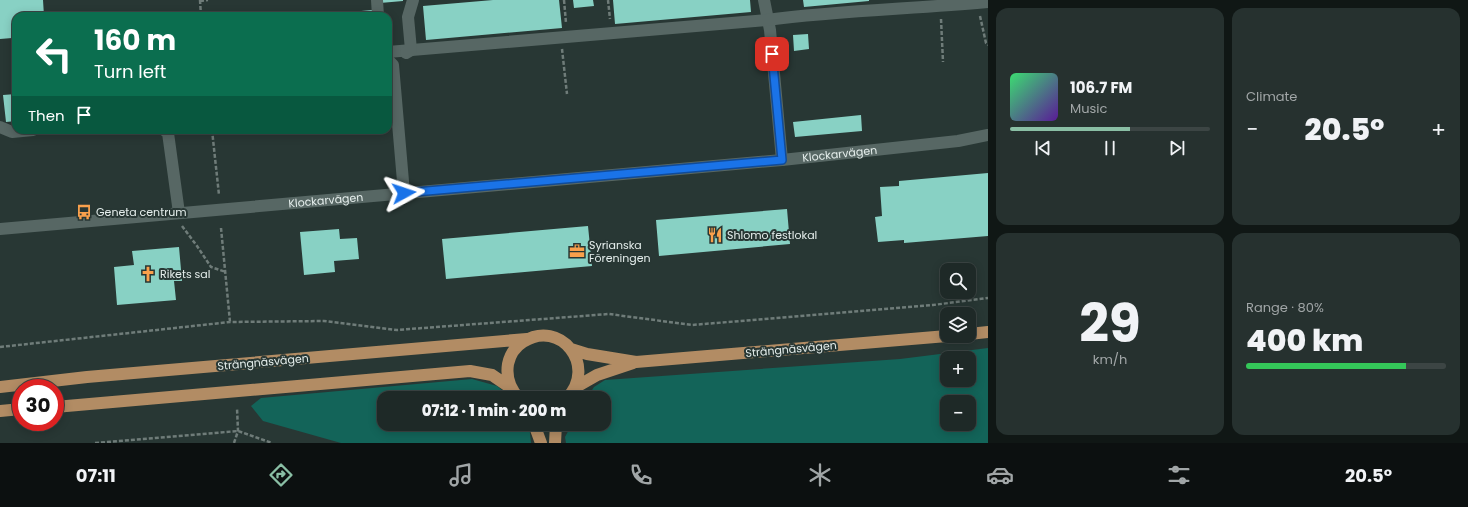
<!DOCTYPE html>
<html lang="en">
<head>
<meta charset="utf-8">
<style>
	:root { --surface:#1e2927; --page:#26312f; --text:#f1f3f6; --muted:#a1a6a7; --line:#3c4544; --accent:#8abfa5 }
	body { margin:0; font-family:Poppins,sans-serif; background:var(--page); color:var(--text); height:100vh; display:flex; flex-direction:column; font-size:15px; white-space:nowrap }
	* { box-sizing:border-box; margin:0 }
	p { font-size:13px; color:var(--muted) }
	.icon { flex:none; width:22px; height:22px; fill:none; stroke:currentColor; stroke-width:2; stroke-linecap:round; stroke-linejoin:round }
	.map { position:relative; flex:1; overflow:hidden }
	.side { display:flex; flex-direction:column; gap:8px; padding:8px; background:#101715; width:480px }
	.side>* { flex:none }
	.guide { position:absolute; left:12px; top:12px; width:380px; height:122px; border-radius:12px; box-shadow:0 2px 10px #0003,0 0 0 1px var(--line); background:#0b6e4f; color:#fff; overflow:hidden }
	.controls { position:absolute; left:940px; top:263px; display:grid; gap:8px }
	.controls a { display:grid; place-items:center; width:36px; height:36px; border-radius:8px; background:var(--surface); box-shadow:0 2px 10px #0003,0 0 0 1px var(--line); font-size:20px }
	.speed { position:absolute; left:12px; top:379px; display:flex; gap:8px; font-size:20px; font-weight:700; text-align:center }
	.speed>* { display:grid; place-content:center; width:52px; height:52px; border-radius:50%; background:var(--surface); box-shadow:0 2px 10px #0003,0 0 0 1px var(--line); line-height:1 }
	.speed .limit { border:6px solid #d22; background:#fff; color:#111 }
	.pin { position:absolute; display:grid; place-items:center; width:34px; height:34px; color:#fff; margin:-17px; border-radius:8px; box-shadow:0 2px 6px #0006 }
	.me { position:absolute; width:44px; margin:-22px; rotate:85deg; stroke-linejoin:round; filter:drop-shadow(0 0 3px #0008) }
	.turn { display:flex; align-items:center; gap:14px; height:84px; padding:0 16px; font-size:18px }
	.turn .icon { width:52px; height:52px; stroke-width:2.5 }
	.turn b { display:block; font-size:28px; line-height:34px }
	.then { display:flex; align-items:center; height:38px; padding:0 16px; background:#0003; gap:8px; font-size:15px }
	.big { font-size:30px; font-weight:800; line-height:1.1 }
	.side .widget { flex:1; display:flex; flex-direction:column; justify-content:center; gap:6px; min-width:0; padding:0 14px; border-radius:12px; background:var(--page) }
	.side .dial { align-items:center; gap:0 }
	.dial b { font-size:52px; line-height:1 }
	.song { display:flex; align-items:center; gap:12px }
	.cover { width:48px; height:48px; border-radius:6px; background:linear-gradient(135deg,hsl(140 70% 55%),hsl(270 70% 35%)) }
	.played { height:4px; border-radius:2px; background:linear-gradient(90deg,var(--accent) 60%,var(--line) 60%) }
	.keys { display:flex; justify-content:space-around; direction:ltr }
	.heat { display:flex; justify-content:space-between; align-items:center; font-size:22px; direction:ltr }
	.charge { height:6px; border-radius:3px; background:linear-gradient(90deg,#34c759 80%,var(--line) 0) }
	.side .tiles { flex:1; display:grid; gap:8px; grid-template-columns:repeat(2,1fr) }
	.trip { position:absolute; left:377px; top:391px; width:234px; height:40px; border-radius:12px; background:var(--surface); box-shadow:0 2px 10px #0003,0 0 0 1px var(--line); font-weight:800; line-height:40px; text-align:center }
	.tab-bar { display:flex; height:64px; justify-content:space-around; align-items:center; background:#0c1010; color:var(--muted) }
	.tab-bar .icon { width:28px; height:28px }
	.tab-bar .selected { color:var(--accent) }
	.tab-bar b { font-size:18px; color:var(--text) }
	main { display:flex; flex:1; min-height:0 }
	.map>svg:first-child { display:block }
</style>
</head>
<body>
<main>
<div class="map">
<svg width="988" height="443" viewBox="0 0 988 443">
	<rect width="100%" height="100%" fill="#283734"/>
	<path fill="#136459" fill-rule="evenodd" d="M988,348v95h-422l-1,-6 7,-13h32v-26h-17l7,-11 11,-7 295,-21zM947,358h22v22h-22zM947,402h22v22h-22z
		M472,379l25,7 15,12h-128v26h145l2,19h-190l-78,-22 -12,-15 10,-8z"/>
	<path fill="#88d1c4" d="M0,0h43l1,16h-28v57h-1l-3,-35 -12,1z
		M380,0h23v1l-23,2z
		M493,0h66l3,28 -136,12 -3,-34z
		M573,0h20l1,6 -20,2z
		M613,0h137l1,12 -136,12z
		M803,0h66v1l-65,6z
		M372,10v6h-54v-1z
		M183,11l1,5h-42v-1z
		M808,34l1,15 -15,2 -1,-16z
		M16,94v27l-10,1 -3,-27z
		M861,115l1,16 -67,6 -2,-15z
		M988,173v63l-84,7v-3l-26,2 -3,-25 7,-1 -2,-29 19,-1v-5z
		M787,209l3,35 -131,12 -3,-36z
		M588,226l4,40 -146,13 -4,-40z
		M339,229l1,10 17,-1 2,21 -25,2 1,11 -31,3 -4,-43z
		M179,247l3,34h-8l2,19 -59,5 -3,-38 20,-2 -2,-14z"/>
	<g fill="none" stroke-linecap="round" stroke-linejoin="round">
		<path stroke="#6f7c79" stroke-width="2.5" stroke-dasharray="4 2" stroke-linecap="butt" d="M200,0l1,16
			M564,0l2,23
			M608,0l2,19
			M200,1l8,-1
			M980,16l6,27 2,2
			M941,19l2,43
			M562,49l5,45
			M212,130l7,65
			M182,226l15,20 14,21 15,5
			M221,228l9,94
			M0,347l230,-25 94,-1 73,9 212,-16 83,11 241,-20 55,-7
			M95,443l143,-12 34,12
			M234,443l4,-12 -1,-23"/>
		<g stroke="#576764" stroke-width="12">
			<path d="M377,0l1,16"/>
			<path d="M764,0l6,30 12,130"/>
			<path d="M388,52l379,-32c73,-10 147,-11 221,-18"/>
			<path d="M406,53l5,-3 -3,-33 5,-17"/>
			<path d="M388,60l5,5 11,128"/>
			<path d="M0,127l12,5 21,-2"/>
			<path d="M164,130l4,3 11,80"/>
			<path id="s1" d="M0,229l782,-69 176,-19 30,-6"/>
		</g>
		<path stroke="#b28c64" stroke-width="12" d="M969,334l19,-2
			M571,349l16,5 49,8 311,-26
			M0,387l87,-10 440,-38
			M576,387l21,-12 36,-12
			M519,398c-9,-9 -13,-21 -11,-34 2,-9 7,-17 15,-22 37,-24 75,24 44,56
			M55,407l415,-36 22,4 19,13
			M0,411l21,-2
			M534,424l7,19
			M555,443l1,-19"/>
	</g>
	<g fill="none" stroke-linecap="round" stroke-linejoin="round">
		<g stroke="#114b97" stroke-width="10">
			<path id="route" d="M404,193l378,-33 -10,-106"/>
		</g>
		<use href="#route" stroke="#1a73e8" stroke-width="7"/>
	</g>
	<defs>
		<g id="bus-bare" transform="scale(1.2)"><path d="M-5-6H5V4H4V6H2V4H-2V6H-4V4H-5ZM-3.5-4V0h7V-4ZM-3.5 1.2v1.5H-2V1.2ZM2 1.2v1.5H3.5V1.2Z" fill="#f9a04c" stroke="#283734" stroke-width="2.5" paint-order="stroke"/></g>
		<g id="restaurant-bare" transform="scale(1.2)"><path d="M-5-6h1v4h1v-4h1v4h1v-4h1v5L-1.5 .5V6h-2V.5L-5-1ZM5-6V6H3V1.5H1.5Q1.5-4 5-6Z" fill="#f9a04c" stroke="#283734" stroke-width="2.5" paint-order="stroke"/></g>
		<g id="office-bare" transform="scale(1.2)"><path d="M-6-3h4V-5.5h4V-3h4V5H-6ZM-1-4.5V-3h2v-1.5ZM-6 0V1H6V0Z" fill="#f9a04c" stroke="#283734" stroke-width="2.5" paint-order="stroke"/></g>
		<g id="church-bare" transform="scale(1.2)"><path d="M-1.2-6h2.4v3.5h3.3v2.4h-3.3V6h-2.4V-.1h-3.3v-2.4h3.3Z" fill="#f9a04c" stroke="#283734" stroke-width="2.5" paint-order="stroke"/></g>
	</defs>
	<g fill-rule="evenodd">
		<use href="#bus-bare" x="84" y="212"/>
		<use href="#restaurant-bare" x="715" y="235"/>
		<use href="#office-bare" x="577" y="251"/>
		<use href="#church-bare" x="148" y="274"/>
	</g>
	<g text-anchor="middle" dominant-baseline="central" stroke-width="4" stroke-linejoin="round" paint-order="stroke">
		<g font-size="11" fill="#e5eeec" stroke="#283734">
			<text stroke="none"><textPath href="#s1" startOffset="843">Klockarvägen</textPath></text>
			<text stroke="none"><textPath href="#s1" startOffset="327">Klockarvägen</textPath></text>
			<text transform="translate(791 349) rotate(-5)">Strängnäsvägen</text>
			<text transform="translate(263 362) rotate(-5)">Strängnäsvägen</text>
		</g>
		<g font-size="11" fill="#e5eeec" stroke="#283734" text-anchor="start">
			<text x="96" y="212">Geneta centrum</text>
			<text x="727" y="235">Shlomo festlokal</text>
			<text x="589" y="245">Syrianska<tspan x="589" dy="13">Föreningen</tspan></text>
			<text x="160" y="274">Rikets sal</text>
		</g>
	</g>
</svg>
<div class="controls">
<a><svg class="icon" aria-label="search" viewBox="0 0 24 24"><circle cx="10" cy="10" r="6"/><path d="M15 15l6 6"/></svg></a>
<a><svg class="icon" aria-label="layers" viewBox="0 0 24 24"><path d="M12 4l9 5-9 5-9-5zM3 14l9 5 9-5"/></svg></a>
<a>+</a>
<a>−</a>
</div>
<div class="speed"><div class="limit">30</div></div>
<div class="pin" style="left:772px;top:54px;background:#d93025"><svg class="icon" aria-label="arrive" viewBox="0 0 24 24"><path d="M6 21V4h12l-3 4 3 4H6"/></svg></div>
<svg class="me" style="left:404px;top:193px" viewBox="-20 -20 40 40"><path d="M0-17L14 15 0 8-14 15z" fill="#1a73e8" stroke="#fff" stroke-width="4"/></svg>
<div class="trip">07:12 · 1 min · 200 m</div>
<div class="guide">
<div class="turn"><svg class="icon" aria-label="left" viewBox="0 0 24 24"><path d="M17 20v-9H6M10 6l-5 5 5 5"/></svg><div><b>160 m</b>Turn left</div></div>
<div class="then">Then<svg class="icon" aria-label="arrive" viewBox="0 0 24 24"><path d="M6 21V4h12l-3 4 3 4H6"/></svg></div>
</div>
</div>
<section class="side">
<div class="tiles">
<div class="widget">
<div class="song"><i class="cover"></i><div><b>106.7 FM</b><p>Music</p></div></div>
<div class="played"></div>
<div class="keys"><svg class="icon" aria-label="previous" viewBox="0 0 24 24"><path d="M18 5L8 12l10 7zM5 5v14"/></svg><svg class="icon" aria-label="pause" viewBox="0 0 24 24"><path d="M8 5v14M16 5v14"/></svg><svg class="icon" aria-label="next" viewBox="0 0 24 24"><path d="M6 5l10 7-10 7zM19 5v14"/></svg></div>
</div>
<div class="widget"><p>Climate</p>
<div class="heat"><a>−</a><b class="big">20.5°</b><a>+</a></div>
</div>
<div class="widget dial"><b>29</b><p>km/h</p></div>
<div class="widget"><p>Range · 80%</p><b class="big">400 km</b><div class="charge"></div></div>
</div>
</section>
</main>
<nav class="tab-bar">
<b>07:11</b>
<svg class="icon selected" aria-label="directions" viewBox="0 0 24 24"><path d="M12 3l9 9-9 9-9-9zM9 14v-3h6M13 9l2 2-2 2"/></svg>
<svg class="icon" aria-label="music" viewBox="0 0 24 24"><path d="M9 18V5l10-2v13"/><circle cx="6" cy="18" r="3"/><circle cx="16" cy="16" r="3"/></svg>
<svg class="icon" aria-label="phone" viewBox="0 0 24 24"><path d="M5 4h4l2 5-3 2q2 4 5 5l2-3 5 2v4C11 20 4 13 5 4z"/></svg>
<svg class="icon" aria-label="climate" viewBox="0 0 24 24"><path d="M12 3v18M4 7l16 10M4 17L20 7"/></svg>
<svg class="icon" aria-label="car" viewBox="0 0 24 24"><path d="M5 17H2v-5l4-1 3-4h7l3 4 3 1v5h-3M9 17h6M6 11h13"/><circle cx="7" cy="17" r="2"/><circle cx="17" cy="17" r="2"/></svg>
<svg class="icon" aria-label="filters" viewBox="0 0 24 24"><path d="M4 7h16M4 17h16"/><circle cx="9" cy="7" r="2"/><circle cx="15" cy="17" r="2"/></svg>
<b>20.5°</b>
</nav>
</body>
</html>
